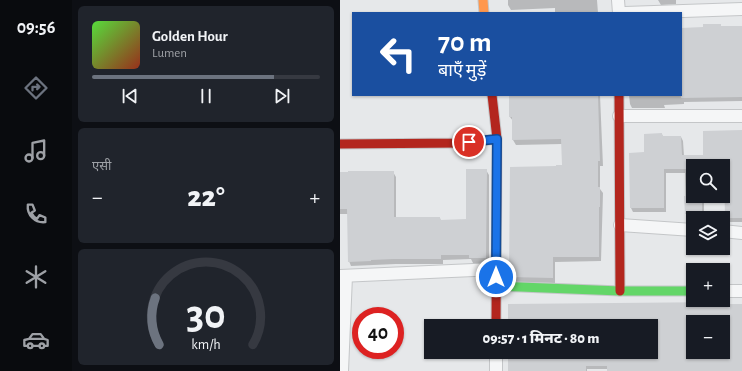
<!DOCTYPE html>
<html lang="hi">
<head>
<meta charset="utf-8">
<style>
	:root { --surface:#171b24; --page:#20242c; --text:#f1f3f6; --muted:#9ea1a6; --line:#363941; --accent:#6c737f }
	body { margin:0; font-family:"Alegreya Sans","Noto Sans Devanagari",sans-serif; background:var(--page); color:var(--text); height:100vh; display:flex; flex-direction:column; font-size:15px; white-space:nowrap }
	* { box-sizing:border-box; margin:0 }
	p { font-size:13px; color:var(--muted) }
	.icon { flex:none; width:22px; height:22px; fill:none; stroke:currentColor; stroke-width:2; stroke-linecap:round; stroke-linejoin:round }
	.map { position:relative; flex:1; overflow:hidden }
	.panel { display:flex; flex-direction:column; gap:6px; padding:6px; background:#0d0f14; width:268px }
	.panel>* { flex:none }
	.banner { position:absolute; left:12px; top:12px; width:330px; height:84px; border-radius:0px; box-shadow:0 1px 3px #0004; background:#1a4fa0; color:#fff; overflow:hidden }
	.tools { position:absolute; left:346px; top:159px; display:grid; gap:8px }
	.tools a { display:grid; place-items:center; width:44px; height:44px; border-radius:0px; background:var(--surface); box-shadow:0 1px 3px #0004; font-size:20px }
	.speed { position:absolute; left:12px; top:307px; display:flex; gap:8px; font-size:20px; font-weight:700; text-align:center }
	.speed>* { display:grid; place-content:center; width:52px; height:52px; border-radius:50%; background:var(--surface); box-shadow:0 1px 3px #0004; line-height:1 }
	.speed .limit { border:6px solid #d22; background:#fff; color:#111 }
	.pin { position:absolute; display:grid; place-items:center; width:34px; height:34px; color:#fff; margin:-17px; border:2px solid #fff; border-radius:50%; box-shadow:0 1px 4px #0007 }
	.me { position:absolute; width:44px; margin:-22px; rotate:0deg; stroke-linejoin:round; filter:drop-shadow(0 0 3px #0008) }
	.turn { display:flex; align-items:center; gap:14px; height:84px; padding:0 20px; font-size:18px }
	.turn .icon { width:52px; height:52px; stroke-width:2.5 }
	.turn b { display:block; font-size:28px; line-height:34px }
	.big { font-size:30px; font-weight:800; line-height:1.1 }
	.panel .tile { flex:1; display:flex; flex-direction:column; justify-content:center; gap:6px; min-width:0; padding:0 14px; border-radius:6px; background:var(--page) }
	.panel .dial { align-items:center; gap:0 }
	.dial svg { height:104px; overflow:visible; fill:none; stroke:var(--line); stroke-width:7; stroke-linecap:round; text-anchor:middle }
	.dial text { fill:var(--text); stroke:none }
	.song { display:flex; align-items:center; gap:12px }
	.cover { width:48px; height:48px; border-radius:6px; background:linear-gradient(135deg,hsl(110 70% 55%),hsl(10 70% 35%)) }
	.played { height:4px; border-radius:2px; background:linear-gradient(90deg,var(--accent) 80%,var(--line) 80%) }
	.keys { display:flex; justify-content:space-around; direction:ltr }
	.heat { display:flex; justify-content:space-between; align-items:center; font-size:22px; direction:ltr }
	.trip { position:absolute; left:84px; top:319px; width:234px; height:40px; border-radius:0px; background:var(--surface); box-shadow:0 1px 3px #0004; font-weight:800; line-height:40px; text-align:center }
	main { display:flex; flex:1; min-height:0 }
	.tab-bar { display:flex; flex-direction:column; width:72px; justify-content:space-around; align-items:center; background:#090b0e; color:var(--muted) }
	.tab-bar .icon { width:28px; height:28px }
	.tab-bar .on { color:var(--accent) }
	.tab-bar b { font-size:18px; color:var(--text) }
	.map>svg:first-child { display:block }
</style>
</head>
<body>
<main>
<nav class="tab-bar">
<b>09:56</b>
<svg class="icon on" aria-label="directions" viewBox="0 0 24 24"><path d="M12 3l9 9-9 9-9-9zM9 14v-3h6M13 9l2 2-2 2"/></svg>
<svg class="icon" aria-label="music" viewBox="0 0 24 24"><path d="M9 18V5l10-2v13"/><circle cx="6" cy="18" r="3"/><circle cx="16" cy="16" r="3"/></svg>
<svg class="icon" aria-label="phone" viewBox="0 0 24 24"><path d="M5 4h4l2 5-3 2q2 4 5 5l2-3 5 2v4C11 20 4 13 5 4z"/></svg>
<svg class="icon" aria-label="climate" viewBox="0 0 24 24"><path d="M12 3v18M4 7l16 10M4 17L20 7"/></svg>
<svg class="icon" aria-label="car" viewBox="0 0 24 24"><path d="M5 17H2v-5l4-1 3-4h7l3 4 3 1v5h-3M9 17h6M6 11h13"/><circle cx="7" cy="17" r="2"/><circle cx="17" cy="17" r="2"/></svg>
</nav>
<section class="panel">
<div class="tile">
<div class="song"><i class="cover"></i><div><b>Golden Hour</b><p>Lumen</p></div></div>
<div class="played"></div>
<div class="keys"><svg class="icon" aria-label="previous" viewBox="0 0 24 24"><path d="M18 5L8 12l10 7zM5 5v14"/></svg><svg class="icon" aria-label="pause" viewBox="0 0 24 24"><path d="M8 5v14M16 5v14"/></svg><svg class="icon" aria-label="next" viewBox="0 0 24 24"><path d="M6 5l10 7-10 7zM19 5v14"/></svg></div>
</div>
<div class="tile"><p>एसी</p>
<div class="heat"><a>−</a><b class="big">22°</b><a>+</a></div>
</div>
<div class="tile dial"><svg viewBox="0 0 100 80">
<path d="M14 69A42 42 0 1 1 86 69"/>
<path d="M14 69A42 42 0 0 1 11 33" stroke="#6c737f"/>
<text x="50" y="56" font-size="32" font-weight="700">30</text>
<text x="50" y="72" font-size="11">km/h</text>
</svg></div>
</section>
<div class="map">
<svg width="402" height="371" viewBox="0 0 402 371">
	<rect width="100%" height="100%" fill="#e6e8ea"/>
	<path fill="#0003" fill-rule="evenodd" d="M168,0h89l1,13h-43v-5l-44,2 -3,-5z
		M318,0h18v4l-15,1z
		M380,25l2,2h20v74l-58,1v2l-20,1 1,3h-33l-2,-4 -1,-9h52v-67h23z
		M170,95h90l3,71h-3v23l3,4 -2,68 -46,1v21l-41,-1 -4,-6 47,-109 6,-1 -1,-22 -46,1 -3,-5v-19l-3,-4z
		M402,131v91h-13l-3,-4v-26h-3v-26h-30v30h11v22h-16l-2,-5 -1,-40h-19v39h-33l-2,-4 14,-55 17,-19 1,3h18l2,4 1,15h20z
		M146,170l3,5v88h-16l-2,-4 -28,1v4h-47l-45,2 -2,-5 -1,-47h-8v-41l53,-1 3,5v41h44l1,3 26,-1z
		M382,303l20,68h-134v-2h-21v2h-78v-19h142v-26h-142zM353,322h30v30h-30z"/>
	<path fill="#ced0d3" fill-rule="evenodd" d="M363,24h18v2h21v71l-61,1v-70l22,-1z
		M169,95h89l2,66h-2v26h2v20h-1v50h-46v21l-44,-1 1,-110 46,-1v-1h6l-1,-26 -49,1v-23h-3z
		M402,130v88h-17l-1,-52h-31v3h-29v39h-34l-1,-55 15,-1v-18l18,-1v3h19l1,19h21v-24z
		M126,169h21l-1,89h-17v-3h-28v4h-48l-22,1v1l-23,1 -1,-53h-7v-37h8v-1h46v46h46v3l26,-1z
		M344,196h18v18h-17z
		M383,302v2h19v67h-135v-5h-21v5h-78v-19h143v-26h-143v-22zM353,322h31v30h-31z"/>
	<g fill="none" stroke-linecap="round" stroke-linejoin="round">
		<g stroke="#c4c6c8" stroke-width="14">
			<path id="street" d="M278,0l1,13
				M285,13l117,-4
				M279,116h123
				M280,225l73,5
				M383,231l19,2
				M0,276l156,-7
				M383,291h19
				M2,371l4,-95
				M156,371v-19"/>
		</g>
		<g stroke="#c4c6c8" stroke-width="11">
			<path id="fast" d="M156,286l124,5h73"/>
		</g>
		<g stroke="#c4c6c8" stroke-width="11">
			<path id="slow" d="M143,0l1,13"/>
		</g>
		<g stroke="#c4c6c8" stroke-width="11">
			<path id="jam" d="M152,95l5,44 -1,187
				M279,95l1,196
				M0,144l121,-1 36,-4"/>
		</g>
		<use href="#street" stroke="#f5f6f7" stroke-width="12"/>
		<use href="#fast" stroke="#63d668" stroke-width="9"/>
		<use href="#slow" stroke="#ff974d" stroke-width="9"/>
		<use href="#jam" stroke="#b3261e" stroke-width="9"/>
	</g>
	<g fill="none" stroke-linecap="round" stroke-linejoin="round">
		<g stroke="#114b97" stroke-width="10">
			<path id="route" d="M129,142l28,-3 -1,138"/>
		</g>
		<use href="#route" stroke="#1a73e8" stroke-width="7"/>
	</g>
</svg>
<div class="tools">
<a><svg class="icon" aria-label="search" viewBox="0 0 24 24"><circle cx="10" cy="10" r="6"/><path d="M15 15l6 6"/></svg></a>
<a><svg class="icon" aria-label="layers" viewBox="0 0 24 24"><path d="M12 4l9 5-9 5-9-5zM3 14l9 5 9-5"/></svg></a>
<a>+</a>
<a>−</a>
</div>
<div class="speed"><div class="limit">40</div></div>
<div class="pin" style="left:129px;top:142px;background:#d93025"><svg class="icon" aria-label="arrive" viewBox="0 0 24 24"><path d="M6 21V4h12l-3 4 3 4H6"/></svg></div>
<svg class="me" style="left:156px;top:277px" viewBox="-20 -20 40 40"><circle r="17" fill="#1a73e8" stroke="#fff" stroke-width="3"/><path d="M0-11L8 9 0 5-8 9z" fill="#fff"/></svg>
<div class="trip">09:57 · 1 मिनट · 80 m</div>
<div class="banner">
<div class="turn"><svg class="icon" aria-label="left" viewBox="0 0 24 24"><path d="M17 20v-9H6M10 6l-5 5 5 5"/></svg><div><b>70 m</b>बाएँ मुड़ें</div></div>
</div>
</div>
</main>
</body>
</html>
